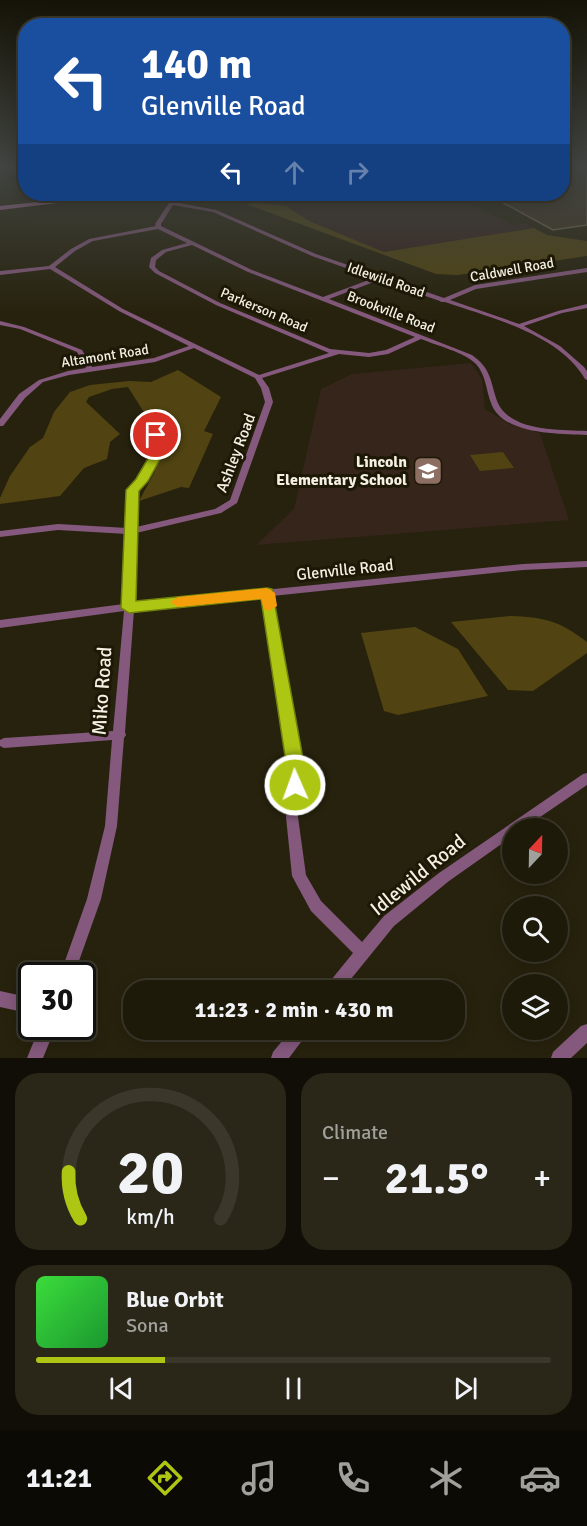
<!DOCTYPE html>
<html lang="en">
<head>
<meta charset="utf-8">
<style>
	:root { --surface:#1d1a0a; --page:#2a2718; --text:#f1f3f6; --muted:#a0a19c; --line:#3b382b; --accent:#acc613 }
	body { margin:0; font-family:Signika,sans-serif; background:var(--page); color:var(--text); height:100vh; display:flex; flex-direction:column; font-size:22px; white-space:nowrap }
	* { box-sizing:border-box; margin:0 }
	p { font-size:20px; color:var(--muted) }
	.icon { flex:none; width:33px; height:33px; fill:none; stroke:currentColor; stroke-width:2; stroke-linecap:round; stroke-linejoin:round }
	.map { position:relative; height:1058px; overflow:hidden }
	.details { display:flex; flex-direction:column; gap:15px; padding:15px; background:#100e06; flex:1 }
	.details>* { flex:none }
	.hud { position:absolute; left:18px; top:18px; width:552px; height:183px; border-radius:24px; box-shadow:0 3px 15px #0003,0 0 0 2px var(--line); background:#1a4fa0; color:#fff; overflow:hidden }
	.needle { width:39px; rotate:22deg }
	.fabs { position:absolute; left:502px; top:818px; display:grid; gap:12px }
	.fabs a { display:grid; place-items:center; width:66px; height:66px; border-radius:50%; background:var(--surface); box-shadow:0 3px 15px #0003,0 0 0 2px var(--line); font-size:30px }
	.speed { position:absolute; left:18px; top:962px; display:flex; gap:12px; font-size:30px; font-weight:700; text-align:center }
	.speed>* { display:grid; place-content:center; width:78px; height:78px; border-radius:50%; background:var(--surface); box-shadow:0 3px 15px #0003,0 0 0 2px var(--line); line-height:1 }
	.speed .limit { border:3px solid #111; border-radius:9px; background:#fff; color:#111 }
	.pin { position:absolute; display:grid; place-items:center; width:51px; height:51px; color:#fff; margin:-26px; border:3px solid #fff; border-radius:50%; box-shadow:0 2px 6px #0007 }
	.me { position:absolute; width:66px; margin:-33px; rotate:358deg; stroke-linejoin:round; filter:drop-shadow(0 0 4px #0008) }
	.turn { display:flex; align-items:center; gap:21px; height:126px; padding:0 24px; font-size:27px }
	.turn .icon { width:78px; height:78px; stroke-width:2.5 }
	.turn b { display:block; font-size:42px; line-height:51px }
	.lanes { display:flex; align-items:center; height:57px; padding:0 24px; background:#0003; justify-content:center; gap:30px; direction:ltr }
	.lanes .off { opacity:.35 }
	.big { font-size:45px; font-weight:800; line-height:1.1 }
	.details .card { flex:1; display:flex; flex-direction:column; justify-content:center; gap:9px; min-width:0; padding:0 21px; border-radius:24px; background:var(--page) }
	.details .dial { align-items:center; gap:0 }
	.dial svg { height:156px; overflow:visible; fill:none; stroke:var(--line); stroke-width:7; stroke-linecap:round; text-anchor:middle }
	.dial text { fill:var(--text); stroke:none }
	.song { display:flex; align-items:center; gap:18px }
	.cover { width:72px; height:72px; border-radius:9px; background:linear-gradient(135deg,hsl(120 70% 55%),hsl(130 70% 35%)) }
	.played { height:6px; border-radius:3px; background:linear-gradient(90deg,var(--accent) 25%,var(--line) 25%) }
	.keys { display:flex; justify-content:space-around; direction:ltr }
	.heat { display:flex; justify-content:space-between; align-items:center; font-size:33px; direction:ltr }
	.details .tiles { flex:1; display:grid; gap:15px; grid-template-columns:1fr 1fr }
	.card:last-child { grid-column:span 2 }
	.trip { position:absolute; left:123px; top:980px; width:342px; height:60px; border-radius:24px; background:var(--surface); box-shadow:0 3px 15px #0003,0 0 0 2px var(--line); font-weight:800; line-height:60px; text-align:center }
	.dock { display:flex; height:96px; justify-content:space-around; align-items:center; background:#0c0a04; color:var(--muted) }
	.dock .icon { width:42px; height:42px }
	.dock .current { color:var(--accent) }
	.dock b { font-size:27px; color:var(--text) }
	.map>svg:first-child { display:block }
</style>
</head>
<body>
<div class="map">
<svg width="587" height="1058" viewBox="0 0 587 1058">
	<rect width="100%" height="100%" fill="#27220d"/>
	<path fill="#36241f" d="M367,194h83l63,31 12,-2 9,5 -150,24 -75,-31 -23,-15 -30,-3 28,-3 7,5z"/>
	<path fill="#35251b" d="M471,363l11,16 3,30 24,15 31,9 29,87 -313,25 38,-36 27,-120 31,-15z"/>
	<path fill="#514412" d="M256,203l30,3 23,15 75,31 150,-24 13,7 40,6v15l-129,19 -22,-1 -190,-70z
		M178,370l43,27 -17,34 9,3 -24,54 -8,-1 -42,14 15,-28 10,-29 -36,-57 -16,2 -23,8 -3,5 34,32 -10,8 -3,17 -23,9 -24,28 -60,8v-6l10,-22 20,-29 13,-9 11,-26 16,-20 20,-7 39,-4 22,1z
		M503,452l11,16 -34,3 -10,-16z
		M510,616c34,1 50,5 77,26v11l-54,38 -25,-1 -57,-68z
		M415,627l43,22 30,47 -90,19 -14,-4 -23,-78z"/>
	<path fill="#413522" stroke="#766955" stroke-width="1.5" d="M587,169v56l-34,5 -66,-36h75v-22z"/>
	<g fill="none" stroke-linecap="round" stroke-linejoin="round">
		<path fill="#84597d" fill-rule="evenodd" d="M160,194h4l10,8 42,8 100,44 128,44 31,-13 112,-17v4l-111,17 -26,11 69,24 39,-13 29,-7v4l-25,5 -38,13 36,20 24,21 3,4v9l-2,-1c-26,-45 -94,-61 -140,-77h-4l-1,-1 -61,-21 -50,19 143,56c18,13 18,23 24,43 10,34 62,32 91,33v4c-28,-1 -85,0 -96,-32 -5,-13 -5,-28 -15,-39 -12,-12 -38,-18 -55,-25l-33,15 -19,3 -30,-3 -77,24 7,10 4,14 -36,101 -16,10 -85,20 -2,70 389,-39 64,-3v6l-64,3 -251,26 30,173 -4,48 8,58 15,26 41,41 22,-26 55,-43 144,-99 4,-1v12l-63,43h-11v8l-64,45 -55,45 -52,64h-18l3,-5 26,-32 -42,-42 -19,-35 -6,-59 4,-48 -27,-172 -129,13 -9,122 1,3 -2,3 -7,88 -16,73 -27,76h-14l27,-76 18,-73 7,-86 -108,8 -4,-2v-6l4,-2 109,-7 11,-120 -124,17v-8l124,-16 3,-70 -69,-4 -58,7v-6l58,-7 69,4 2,-38 10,-10 16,-30 -3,-14 -16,-18 4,-2h3l17,19 3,15 -17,31 -9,10 -1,36 79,-18 15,-9 35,-98 -4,-14 -6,-10 -61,-30 -39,14 -86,13 -26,7 -18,16 -22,28h-3v-7l19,-25 20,-14 29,-9 18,-3 -9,-16 -57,-23 -20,-4v-4l24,6 58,23 10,17 62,-9 35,-12 -70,-35 -69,-42 -50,6v-4l49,-5 22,-17 18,-10 67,-13 -1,-2 14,-21zM173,205l40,7 99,44 62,22 -51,19 -71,-27 -91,-44v-2zM158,229l29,14 -25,7 -11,8 -2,9 6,6 61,32 113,48 -70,22 -136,-66 -68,-42 20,-16 18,-10zM192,245l56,27 167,65 -29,13 -17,3 -39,-4 -110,-46 -61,-32 -4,-4 1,-7 10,-8z
			M0,991l32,7v16l-32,-7z
			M587,1024v19l-16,15h-20l2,-6 28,-26z
			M40,1026h16l-13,32h-16z
			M292,1029h18l-3,5 -18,24h-18l2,-6z"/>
		<path fill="#bc78b2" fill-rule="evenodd" d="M113,194h18l-131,16v-4z"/>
	</g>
	<linearGradient id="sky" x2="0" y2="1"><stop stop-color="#151307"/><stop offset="0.53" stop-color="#414440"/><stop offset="1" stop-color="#414440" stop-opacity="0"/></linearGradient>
	<rect width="587" height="314" fill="url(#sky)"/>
	<path fill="#acc613" stroke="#70810c" stroke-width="1.5" d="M156,431l6,4 3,15 -17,31 -9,10 -3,110 131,-13 5,1 33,180 -3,22 -7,2 -7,-2 -2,-6 1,-16 -26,-170 -132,14 -8,-5 5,-118 10,-11 17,-29 -3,-15z"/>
	<path fill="#f59e0b" d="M267,588l8,5 2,13 -8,5 -5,-2 -3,-10 -83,8 -8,-5 8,-5z"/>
	<defs>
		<g id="school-square" transform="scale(1.5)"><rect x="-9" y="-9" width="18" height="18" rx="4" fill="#8d6e63" stroke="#1d1805"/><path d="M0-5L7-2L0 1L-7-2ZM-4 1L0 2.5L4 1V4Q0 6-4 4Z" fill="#fff"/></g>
	</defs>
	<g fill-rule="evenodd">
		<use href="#school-square" x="428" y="471"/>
	</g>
	<g text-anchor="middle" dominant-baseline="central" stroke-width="6" stroke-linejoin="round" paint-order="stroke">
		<g font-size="14" fill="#f4f1e4" stroke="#1d1805">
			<text transform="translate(512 270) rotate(-10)">Caldwell Road</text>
			<text transform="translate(386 280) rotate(19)">Idlewild Road</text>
			<text transform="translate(264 310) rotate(23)">Parkerson Road</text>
			<text transform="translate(391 312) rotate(21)">Brookville Road</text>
			<text transform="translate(105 356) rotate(-9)">Altamont Road</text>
		</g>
		<g font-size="16" fill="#f4f1e4" stroke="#1d1805">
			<text transform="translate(236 453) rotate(-69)">Ashley Road</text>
			<text transform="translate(345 570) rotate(-6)">Glenville Road</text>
		</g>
		<g font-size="16" font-weight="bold" fill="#f4f1e4" stroke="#1d1805" text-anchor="end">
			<text x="407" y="462">Lincoln<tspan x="407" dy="18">Elementary School</tspan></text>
		</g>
		<g font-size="20" fill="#f4f1e4" stroke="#1d1805">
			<text transform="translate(102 691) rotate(-86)">Miko Road</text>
			<text transform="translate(418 875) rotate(-39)">Idlewild Road</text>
		</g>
	</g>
</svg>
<div class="fabs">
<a><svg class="needle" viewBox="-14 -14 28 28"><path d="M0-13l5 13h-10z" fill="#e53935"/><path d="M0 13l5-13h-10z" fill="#a0a19c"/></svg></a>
<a><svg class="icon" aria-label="search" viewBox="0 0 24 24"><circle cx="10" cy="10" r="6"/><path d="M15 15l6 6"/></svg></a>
<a><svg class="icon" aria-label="layers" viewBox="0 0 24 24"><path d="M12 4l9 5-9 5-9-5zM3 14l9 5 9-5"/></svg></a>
</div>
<div class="speed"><div class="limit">30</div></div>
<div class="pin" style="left:156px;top:435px;background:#d93025"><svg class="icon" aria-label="arrive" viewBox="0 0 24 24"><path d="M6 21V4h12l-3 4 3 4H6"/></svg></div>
<svg class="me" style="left:295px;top:785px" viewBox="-20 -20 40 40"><circle r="17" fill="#acc613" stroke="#fff" stroke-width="3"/><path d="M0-11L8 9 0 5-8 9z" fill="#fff"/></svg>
<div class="trip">11:23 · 2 min · 430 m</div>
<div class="hud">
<div class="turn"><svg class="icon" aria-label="left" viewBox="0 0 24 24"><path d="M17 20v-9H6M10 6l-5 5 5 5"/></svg><div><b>140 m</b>Glenville Road</div></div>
<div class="lanes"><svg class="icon" aria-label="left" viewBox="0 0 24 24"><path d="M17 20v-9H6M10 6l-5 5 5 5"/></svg><svg class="icon off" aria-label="ahead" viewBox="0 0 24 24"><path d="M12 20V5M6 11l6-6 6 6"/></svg><svg class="icon off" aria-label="right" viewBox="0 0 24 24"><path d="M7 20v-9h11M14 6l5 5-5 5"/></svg></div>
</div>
</div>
<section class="details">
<div class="tiles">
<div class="card dial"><svg viewBox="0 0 100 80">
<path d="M14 69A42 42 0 1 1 86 69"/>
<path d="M14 69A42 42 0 0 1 8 45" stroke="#acc613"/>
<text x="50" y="56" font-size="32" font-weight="700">20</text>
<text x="50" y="72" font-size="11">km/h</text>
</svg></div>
<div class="card"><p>Climate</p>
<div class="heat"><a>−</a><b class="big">21.5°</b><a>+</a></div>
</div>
<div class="card">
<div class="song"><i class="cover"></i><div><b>Blue Orbit</b><p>Sona</p></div></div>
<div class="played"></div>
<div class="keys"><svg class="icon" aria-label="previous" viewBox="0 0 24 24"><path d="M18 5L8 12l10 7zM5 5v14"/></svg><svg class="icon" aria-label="pause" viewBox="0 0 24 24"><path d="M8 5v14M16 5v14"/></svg><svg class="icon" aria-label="next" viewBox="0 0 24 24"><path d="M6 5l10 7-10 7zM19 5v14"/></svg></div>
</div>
</div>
</section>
<nav class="dock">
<b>11:21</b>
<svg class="icon current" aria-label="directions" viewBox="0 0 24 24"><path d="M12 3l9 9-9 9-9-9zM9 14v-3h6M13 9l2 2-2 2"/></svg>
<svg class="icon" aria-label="music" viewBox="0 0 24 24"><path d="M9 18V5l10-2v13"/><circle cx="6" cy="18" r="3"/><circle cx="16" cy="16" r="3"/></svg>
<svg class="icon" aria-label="phone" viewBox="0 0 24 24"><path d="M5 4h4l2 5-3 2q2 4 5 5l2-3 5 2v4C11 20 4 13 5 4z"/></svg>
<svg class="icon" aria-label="climate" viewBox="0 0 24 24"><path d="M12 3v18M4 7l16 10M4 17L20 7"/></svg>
<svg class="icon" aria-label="car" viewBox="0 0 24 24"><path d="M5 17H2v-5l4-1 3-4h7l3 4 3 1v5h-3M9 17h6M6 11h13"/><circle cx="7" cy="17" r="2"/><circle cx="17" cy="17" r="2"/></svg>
</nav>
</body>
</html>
